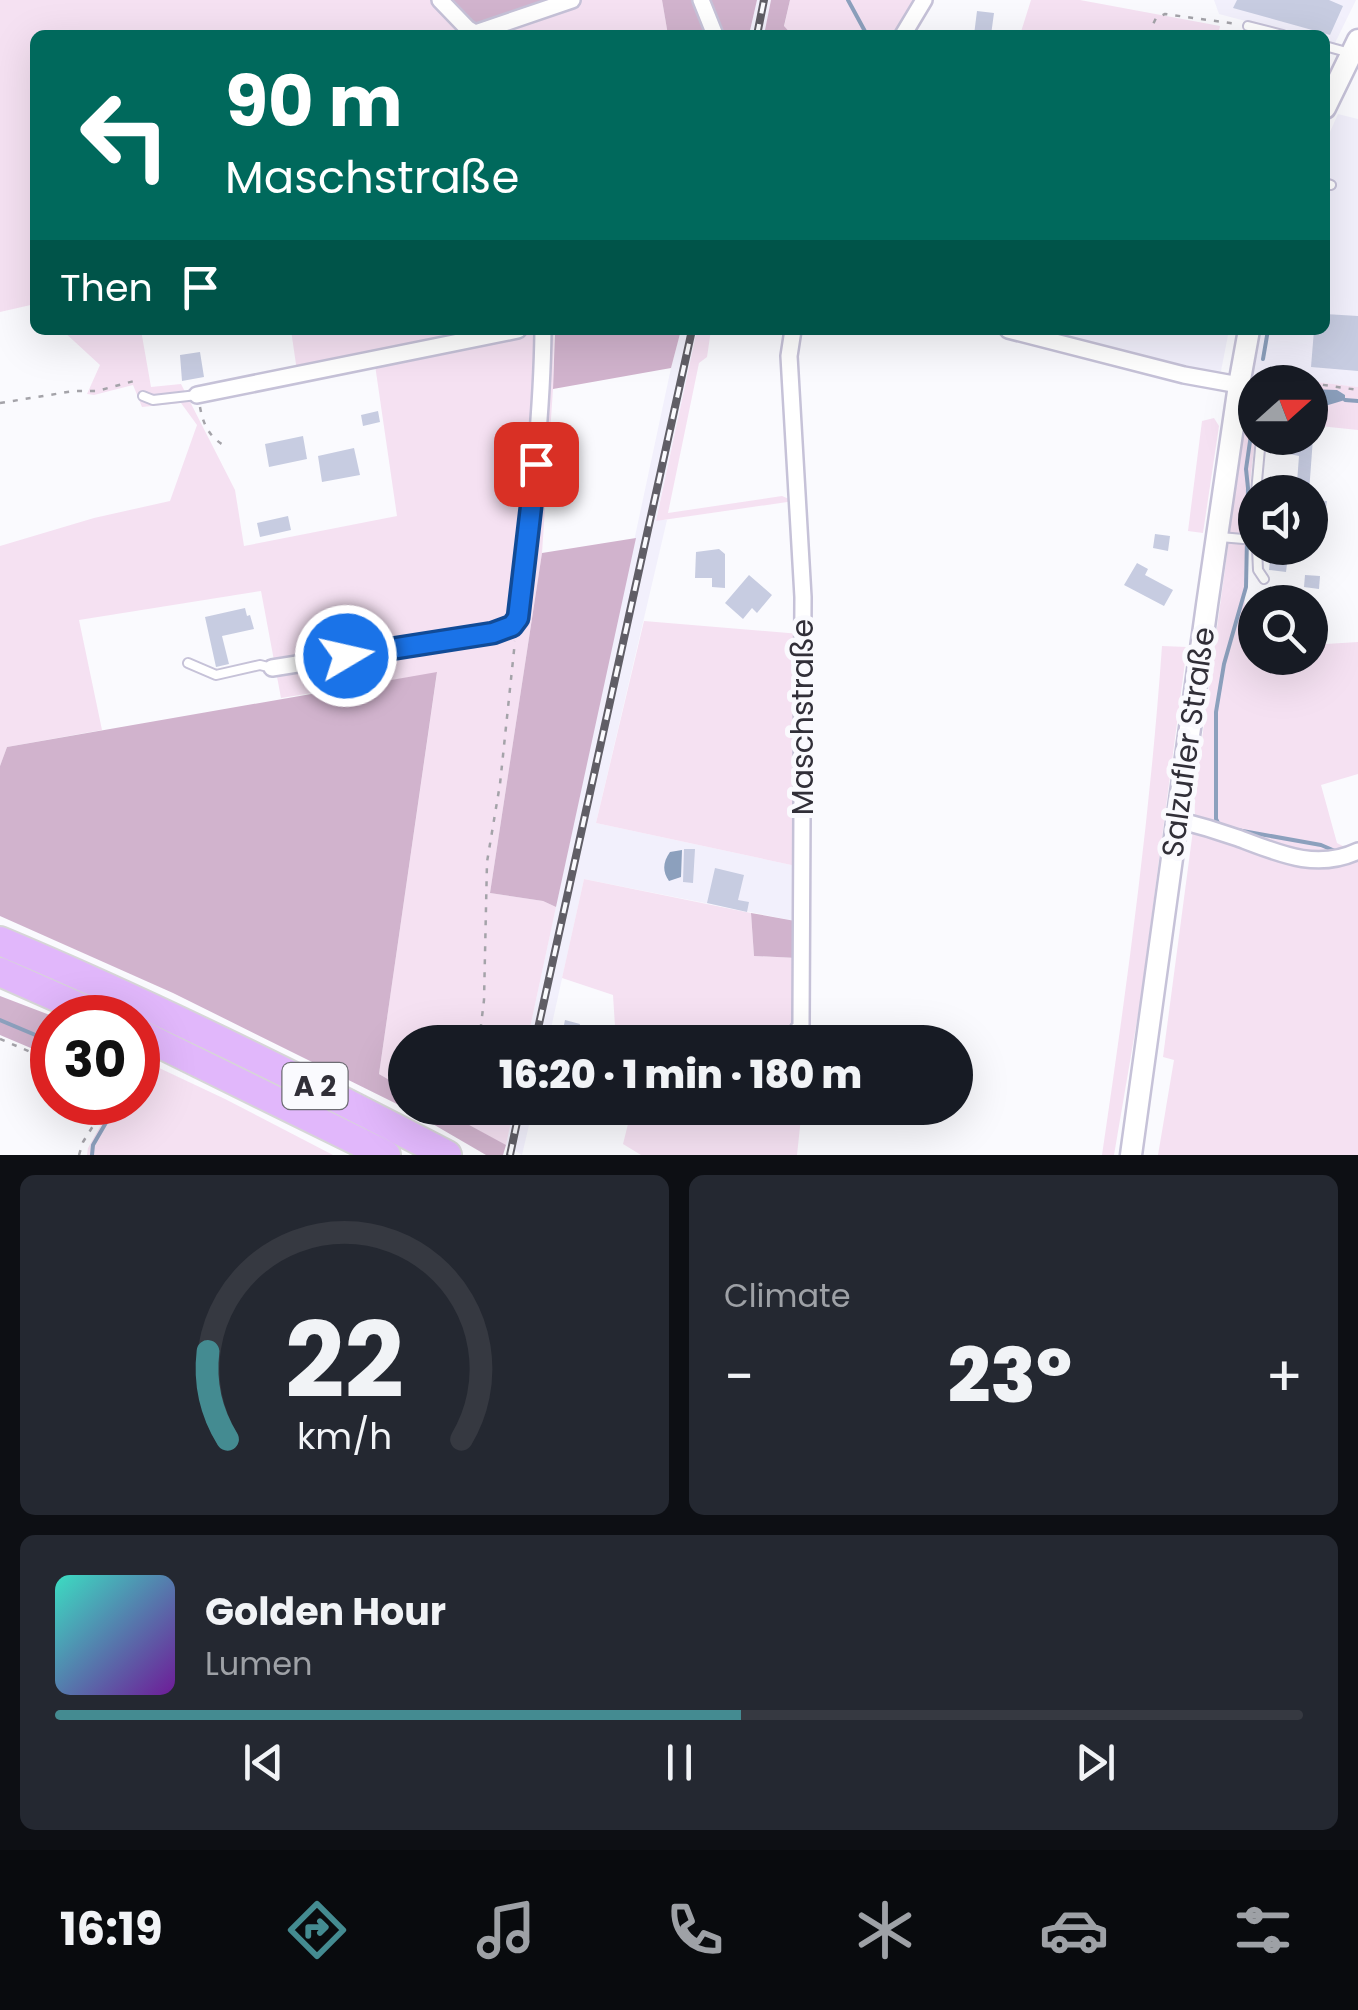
<!DOCTYPE html>
<html lang="en">
<head>
<meta charset="utf-8">
<style>
	:root { --surface:#171b24; --page:#242831; --text:#f1f3f6; --muted:#9ea1a6; --line:#363941; --accent:#448b91 }
	body { margin:0; font-family:Poppins,sans-serif; background:var(--page); color:var(--text); height:100vh; display:flex; flex-direction:column; font-size:38px; white-space:nowrap }
	* { box-sizing:border-box; margin:0 }
	p { font-size:32px; color:var(--muted) }
	.icon { flex:none; width:55px; height:55px; fill:none; stroke:currentColor; stroke-width:2; stroke-linecap:round; stroke-linejoin:round }
	.map { position:relative; height:1155px; overflow:hidden }
	.drawer { display:flex; flex-direction:column; gap:20px; padding:20px; background:#0d0f14; flex:1 }
	.drawer>* { flex:none }
	.guide { position:absolute; left:30px; top:30px; width:1300px; height:305px; border-radius:15px; box-shadow:0 10px 40px #0002; background:#00695c; color:#fff; overflow:hidden }
	.needle { width:65px; rotate:69deg }
	.buttons { position:absolute; left:1238px; top:365px; display:grid; gap:20px }
	.buttons a { display:grid; place-items:center; width:90px; height:90px; border-radius:50%; background:var(--surface); box-shadow:0 10px 40px #0002; font-size:50px }
	.speed { position:absolute; left:30px; top:995px; display:flex; gap:20px; font-size:50px; font-weight:700; text-align:center }
	.speed>* { display:grid; place-content:center; width:130px; height:130px; border-radius:50%; background:var(--surface); box-shadow:0 10px 40px #0002; line-height:1 }
	.speed .limit { border:15px solid #d22; background:#fff; color:#111 }
	.pin { position:absolute; display:grid; place-items:center; width:85px; height:85px; color:#fff; margin:-42px; border-radius:20px; box-shadow:0 5px 15px #0006 }
	.me { position:absolute; width:110px; margin:-55px; rotate:81deg; stroke-linejoin:round; filter:drop-shadow(0 0 8px #0008) }
	.turn { display:flex; align-items:center; gap:35px; height:210px; padding:0 30px; font-size:45px }
	.turn .icon { width:130px; height:130px; stroke-width:2.5 }
	.turn b { display:block; font-size:70px; line-height:85px }
	.then { display:flex; align-items:center; height:95px; padding:0 30px; background:#0003; gap:20px; font-size:38px }
	.big { font-size:75px; font-weight:800; line-height:1.1 }
	.drawer .widget { flex:1; display:flex; flex-direction:column; justify-content:center; gap:15px; min-width:0; padding:0 35px; border-radius:15px; background:var(--page) }
	.drawer .dial { align-items:center; gap:0 }
	.dial svg { height:260px; overflow:visible; fill:none; stroke:var(--line); stroke-width:7; stroke-linecap:round; text-anchor:middle }
	.dial text { fill:var(--text); stroke:none }
	.song { display:flex; align-items:center; gap:30px }
	.cover { width:120px; height:120px; border-radius:15px; background:linear-gradient(135deg,hsl(170 70% 55%),hsl(280 70% 35%)) }
	.played { height:10px; border-radius:5px; background:linear-gradient(90deg,var(--accent) 55%,var(--line) 55%) }
	.keys { display:flex; justify-content:space-around; direction:ltr }
	.heat { display:flex; justify-content:space-between; align-items:center; font-size:55px; direction:ltr }
	.drawer .tiles { flex:1; display:grid; gap:20px; grid-template-columns:1fr 1fr }
	.widget:last-child { grid-column:span 2 }
	.trip { position:absolute; left:388px; top:1025px; width:585px; height:100px; border-radius:50px; background:var(--surface); box-shadow:0 10px 40px #0002; font-weight:800; line-height:100px; text-align:center }
	.dock { display:flex; height:160px; justify-content:space-around; align-items:center; background:#090b0e; color:var(--muted) }
	.dock .icon { width:70px; height:70px }
	.dock .on { color:var(--accent) }
	.dock b { font-size:45px; color:var(--text) }
	.map>svg:first-child { display:block }
</style>
</head>
<body>
<div class="map">
<svg width="1358" height="1155" viewBox="0 0 1358 1155">
	<rect width="100%" height="100%" fill="#fafafe"/>
	<path fill="#f2f0fc" d="M757,0h14l-7,35h-15z
		M1214,0h142l-22,45 -9,-2v-8h-27l-79,-21z
		M1338,114l20,5v268l-92,-11 -16,8 11,-54h64v-187z
		M681,330h16l-41,190h11l-71,303 200,43 -1,55 -211,-42 -36,163h-21l144,-674z
		M1029,330h200l-8,41 -9,4z
		M514,1108h19l-11,47 -16,-10z"/>
	<path fill="#f5e1f2" d="M0,0h662l6,35h-633v269l-35,8z
		M790,0h122l5,3 -11,32h-115l-7,-8z
		M1031,0h49l140,26 -2,9h-198z
		M62,330h79l10,57 30,-3 54,106 9,56 153,-30 -22,-151 -77,13 -7,-48h263l-1,59 -11,164 -52,340 53,8 13,6 -29,135h-122v47l-26,-15 58,-401 -156,25 -20,-107 -182,29 23,110 -95,17 -7,19v-220l94,-28 76,-17 27,-76 -16,-22 -39,4 -9,-22 -39,10 -7,-1 13,-29z
		M697,330h14l-4,27 -8,6 -31,150 114,-17 12,5 -138,20z
		M1265,376l93,11v43l-48,-5v-43h-55v56l-9,84 -2,68 2,34 9,16v18h55v-13l48,-3v132l-37,11 16,58 21,11v301h-200l16,-95 -11,-3 32,-242 -1,-17 56,-414z
		M1214,418l5,8 -16,107 -15,-2 14,-110z
		M644,621l156,13 -4,232 -200,-43z
		M1162,646l25,1 -46,350 -27,158h-12c25,-169 48,-338 60,-509z
		M584,879l167,34 3,43 43,2 -1,62 -4,8 -9,6 -99,8h-68l-3,-47 -51,-17z
		M138,1058l87,41 108,56h-246l1,-7 25,-45 25,-1z
		M438,1108h76l-8,37h-1z
		M632,1108h170l-5,47h-156l-18,-11z"/>
	<path fill="#d1b3cd" d="M445,0h116l-82,28 -9,-2z
		M662,0h95l-8,35h-81z
		M771,0h19l-6,26 8,9h-28z
		M561,330h120l-10,38 -118,21 2,-58z
		M636,538l-80,369 -13,-6 -53,-8 52,-340z
		M437,672l-58,402 26,15v19h33l68,37 -3,10h-17l-79,-46 -234,-116 -173,-77v-150l7,-19z
		M751,913l44,8 2,37 -43,-2z
		M0,996l55,21 -3,1v39l-52,-22z"/>
	<path fill="#8ca0bd" d="M1310,389l27,1 8,5v5l-20,6h-15z
		M682,850l-1,27 -12,4c-7,-10 -6,-19 1,-29z"/>
	<g fill="none" stroke-linecap="round" stroke-linejoin="round">
		<path stroke="#8ca0bd" stroke-width="4" d="M848,0l19,35
			M1263,359l5,-29
			M1259,382v-2
			M1345,400l13,1
			M1219,825l-3,-6v-107l8,-48 22,-77 2,-99 -2,-19 9,-62
			M1237,830l84,15 14,6
			M0,1020l52,22
			M92,1155l1,-10 25,-43"/>
	</g>
	<path fill="#c7cce1" d="M1237,0h92l14,6 -13,29 -97,-27z
		M977,11l17,2 -3,22h-17z
		M1325,314l33,2v55l-47,-4 3,-37h11z
		M200,352l4,25 -22,4 -2,-26z
		M378,411l2,11 -17,4 -2,-11z
		M303,436l4,23 -38,8 -4,-23z
		M1280,438h33l-4,54h-34l1,-11 21,2 2,-27 -20,-4z
		M354,448l6,27 -38,7 -4,-26z
		M1310,500l17,1 -2,14 -15,-2z
		M288,516l3,14 -31,7 -3,-14z
		M1155,534l15,2 -2,15 -15,-3z
		M1271,548h18l-3,24 -17,-2z
		M719,549l6,5v34l-13,-1v-9h-17l1,-26z
		M1137,563l11,6 -3,6 28,15 -9,16 -40,-21z
		M749,575l23,20 -15,18 -5,-5 -9,11 -18,-16z
		M1305,575l15,1 -1,13 -15,-2z
		M1266,589l27,2 -1,11h-27z
		M245,608l2,8 3,-1 4,14 -32,7 7,28 -13,3 -11,-50z
		M684,849h11l-2,34 -10,-1z
		M715,868l29,7 -6,25 11,2 -2,10 -40,-9z
		M565,1020l15,4 -5,18 -14,-2z"/>
	<g fill="none" stroke-linecap="round" stroke-linejoin="round">
		<g stroke="#c6c2d8" stroke-width="12">
			<path id="service" d="M1248,26l35,9
				M1325,46l25,7
				M1325,183l6,2
				M143,396l10,4 44,-5
				M1256,492l5,-54
				M1220,537l35,3
				M1257,548l1,22 6,9
				M188,663l28,12 44,-10 12,3"/>
		</g>
		<g stroke="#c6c2d8" stroke-width="20">
			<path id="minor" d="M440,0l27,28 8,5 97,-33
				M701,0l14,35
				M903,35l21,-35
				M1008,330l176,45 55,10
				M197,395l321,-65
				M272,668l221,-35 19,-7 6,-9c11,-95 24,-191 25,-287
				M1178,820c20,5 40,11 60,18 40,15 78,33 120,13
				M728,1042l67,-7 6,-10 2,-428 -14,-241 4,-26"/>
		</g>
		<g stroke="#c6c2d8" stroke-width="25">
			<path id="secondary" d="M1325,108l33,-68
				M1131,1155l76,-550 32,-220 10,-55"/>
		</g>
		<g stroke="#d6d5d7" stroke-width="32">
			<path id="motorway" d="M0,941c153,64 300,137 447,214
				M0,972l104,46
				M138,1033l248,122"/>
		</g>
		<path stroke="#a4a3a9" stroke-width="2.5" stroke-dasharray="5 8" stroke-linecap="butt" d="M1148,35l8,-17 9,-4 72,10
			M1257,374l11,5 35,3
			M1310,383l48,7
			M0,403l74,-12h23l37,-10 3,5
			M200,407c3,17 9,30 25,39
			M0,1039l52,22
			M479,1042l5,-42 3,-138 13,-78 15,-143
			M79,1155l4,-13 25,-40"/>
		<use href="#service" stroke="#fff" stroke-width="8"/>
		<use href="#minor" stroke="#fff" stroke-width="15"/>
		<use href="#secondary" stroke="#fff" stroke-width="20"/>
		<use href="#motorway" stroke="#e1b7fb" stroke-width="28"/>
		<g stroke="#605e66" stroke-width="8">
			<path id="rail" d="M757,35l7,-35
				M535,1042l157,-712
				M510,1155l10,-47"/>
		</g>
		<use href="#rail" stroke="#fafafe" stroke-width="4" stroke-dasharray="11" stroke-linecap="butt"/>
	</g>
	<g fill="none" stroke-linecap="round" stroke-linejoin="round">
		<g stroke="#114b97" stroke-width="25">
			<path id="route" d="M346,656l147,-23 19,-7 6,-8 18,-154"/>
		</g>
		<use href="#route" stroke="#1a73e8" stroke-width="18"/>
	</g>
	<g text-anchor="middle" dominant-baseline="central" stroke-width="10" stroke-linejoin="round" paint-order="stroke">
		<rect fill="#fafafe" stroke="#6d6c73" stroke-width="2.5" x="282.5" y="1063" width="65" height="46" rx="8"/>
		<g font-size="28" font-weight="bold" fill="#312f38">
			<text x="315" y="1086">A 2</text>
		</g>
		<g font-size="30" fill="#312f38" stroke="#fafafe">
			<text transform="translate(802 717) rotate(-90)">Maschstraße</text>
			<text transform="translate(1188 742) rotate(-82)">Salzufler Straße</text>
		</g>
	</g>
</svg>
<div class="buttons">
<a><svg class="needle" viewBox="-14 -14 28 28"><path d="M0-13l5 13h-10z" fill="#e53935"/><path d="M0 13l5-13h-10z" fill="#9ea1a6"/></svg></a>
<a><svg class="icon" aria-label="sound" viewBox="0 0 24 24"><path d="M4 9h4l5-4v14l-5-4H4zM17 9q2 3 0 6"/></svg></a>
<a><svg class="icon" aria-label="search" viewBox="0 0 24 24"><circle cx="10" cy="10" r="6"/><path d="M15 15l6 6"/></svg></a>
</div>
<div class="speed"><div class="limit">30</div></div>
<div class="pin" style="left:536px;top:464px;background:#d93025"><svg class="icon" aria-label="arrive" viewBox="0 0 24 24"><path d="M6 21V4h12l-3 4 3 4H6"/></svg></div>
<svg class="me" style="left:346px;top:656px" viewBox="-20 -20 40 40"><circle r="17" fill="#1a73e8" stroke="#fff" stroke-width="3"/><path d="M0-11L8 9 0 5-8 9z" fill="#fff"/></svg>
<div class="trip">16:20 · 1 min · 180 m</div>
<div class="guide">
<div class="turn"><svg class="icon" aria-label="left" viewBox="0 0 24 24"><path d="M17 20v-9H6M10 6l-5 5 5 5"/></svg><div><b>90 m</b>Maschstraße</div></div>
<div class="then">Then<svg class="icon" aria-label="arrive" viewBox="0 0 24 24"><path d="M6 21V4h12l-3 4 3 4H6"/></svg></div>
</div>
</div>
<section class="drawer">
<div class="tiles">
<div class="widget dial"><svg viewBox="0 0 100 80">
<path d="M14 69A42 42 0 1 1 86 69"/>
<path d="M14 69A42 42 0 0 1 8 42" stroke="#448b91"/>
<text x="50" y="56" font-size="32" font-weight="700">22</text>
<text x="50" y="72" font-size="11">km/h</text>
</svg></div>
<div class="widget"><p>Climate</p>
<div class="heat"><a>−</a><b class="big">23°</b><a>+</a></div>
</div>
<div class="widget">
<div class="song"><i class="cover"></i><div><b>Golden Hour</b><p>Lumen</p></div></div>
<div class="played"></div>
<div class="keys"><svg class="icon" aria-label="previous" viewBox="0 0 24 24"><path d="M18 5L8 12l10 7zM5 5v14"/></svg><svg class="icon" aria-label="pause" viewBox="0 0 24 24"><path d="M8 5v14M16 5v14"/></svg><svg class="icon" aria-label="next" viewBox="0 0 24 24"><path d="M6 5l10 7-10 7zM19 5v14"/></svg></div>
</div>
</div>
</section>
<nav class="dock">
<b>16:19</b>
<svg class="icon on" aria-label="directions" viewBox="0 0 24 24"><path d="M12 3l9 9-9 9-9-9zM9 14v-3h6M13 9l2 2-2 2"/></svg>
<svg class="icon" aria-label="music" viewBox="0 0 24 24"><path d="M9 18V5l10-2v13"/><circle cx="6" cy="18" r="3"/><circle cx="16" cy="16" r="3"/></svg>
<svg class="icon" aria-label="phone" viewBox="0 0 24 24"><path d="M5 4h4l2 5-3 2q2 4 5 5l2-3 5 2v4C11 20 4 13 5 4z"/></svg>
<svg class="icon" aria-label="climate" viewBox="0 0 24 24"><path d="M12 3v18M4 7l16 10M4 17L20 7"/></svg>
<svg class="icon" aria-label="car" viewBox="0 0 24 24"><path d="M5 17H2v-5l4-1 3-4h7l3 4 3 1v5h-3M9 17h6M6 11h13"/><circle cx="7" cy="17" r="2"/><circle cx="17" cy="17" r="2"/></svg>
<svg class="icon" aria-label="filters" viewBox="0 0 24 24"><path d="M4 7h16M4 17h16"/><circle cx="9" cy="7" r="2"/><circle cx="15" cy="17" r="2"/></svg>
</nav>
</body>
</html>
